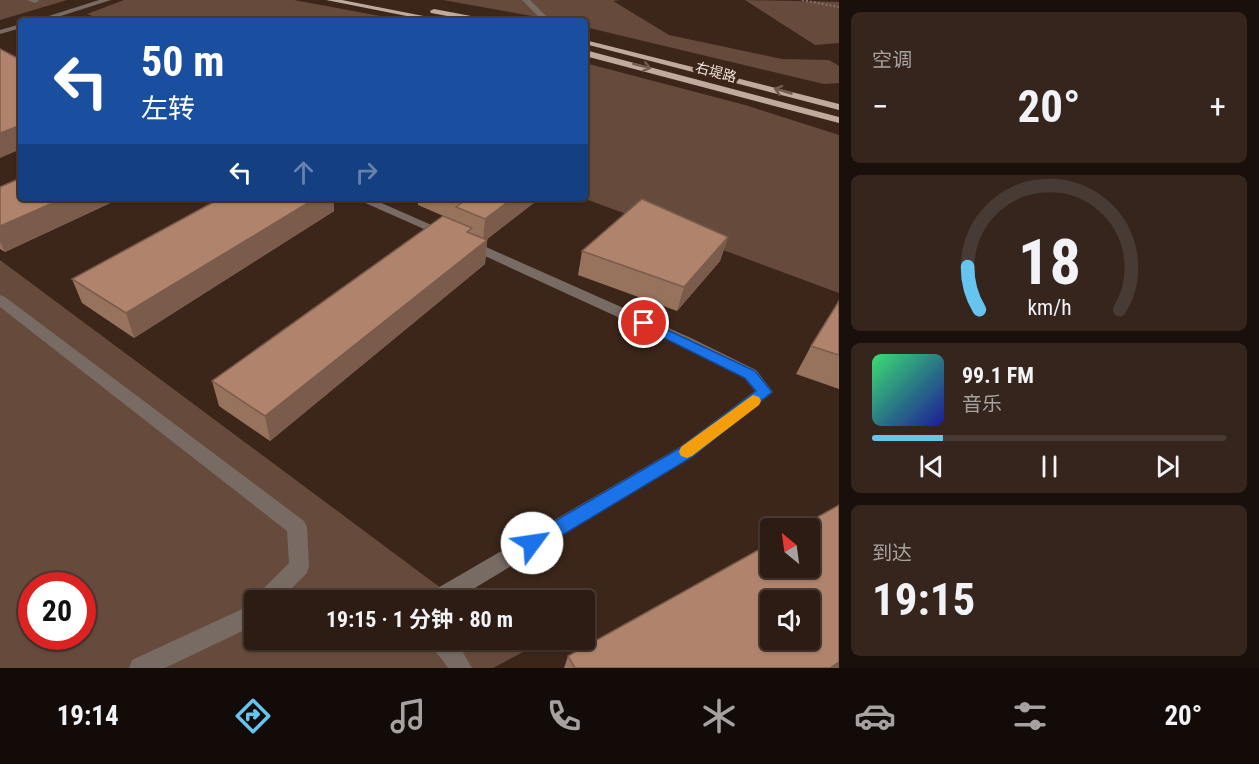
<!DOCTYPE html>
<html lang="zh">
<head>
<meta charset="utf-8">
<style>
	:root { --surface:#2d1c14; --page:#35251d; --text:#f1f3f6; --muted:#a7a1a0; --line:#483a34; --accent:#65c5ee }
	body { margin:0; font-family:"Roboto Condensed","Noto Sans SC",sans-serif; background:var(--page); color:var(--text); height:100vh; display:flex; flex-direction:column; font-size:22px; white-space:nowrap }
	* { box-sizing:border-box; margin:0 }
	p { font-size:20px; color:var(--muted) }
	.icon { flex:none; width:33px; height:33px; fill:none; stroke:currentColor; stroke-width:2; stroke-linecap:round; stroke-linejoin:round }
	.map { position:relative; flex:1; overflow:hidden }
	.panel { display:flex; flex-direction:column; gap:12px; padding:12px; background:#190f0b; width:420px }
	.panel>* { flex:none }
	.banner { position:absolute; left:18px; top:18px; width:570px; height:183px; border-radius:6px; box-shadow:0 2px 4px #0004,0 0 0 2px var(--line); background:#1a4fa0; color:#fff; overflow:hidden }
	.needle { width:39px; rotate:331deg }
	.fabs { position:absolute; left:760px; top:518px; display:grid; gap:12px }
	.fabs a { display:grid; place-items:center; width:60px; height:60px; border-radius:6px; background:var(--surface); box-shadow:0 2px 4px #0004,0 0 0 2px var(--line); font-size:30px }
	.speed { position:absolute; left:18px; top:572px; display:flex; gap:12px; font-size:30px; font-weight:700; text-align:center }
	.speed>* { display:grid; place-content:center; width:78px; height:78px; border-radius:50%; background:var(--surface); box-shadow:0 2px 4px #0004,0 0 0 2px var(--line); line-height:1 }
	.speed .limit { border:9px solid #d22; background:#fff; color:#111 }
	.pin { position:absolute; display:grid; place-items:center; width:51px; height:51px; color:#fff; margin:-26px; border:3px solid #fff; border-radius:50%; box-shadow:0 2px 6px #0007 }
	.me { position:absolute; width:66px; margin:-33px; rotate:59deg; stroke-linejoin:round; filter:drop-shadow(0 0 4px #0008) }
	.turn { display:flex; align-items:center; gap:21px; height:126px; padding:0 24px; font-size:27px }
	.turn .icon { width:78px; height:78px; stroke-width:2.5 }
	.turn b { display:block; font-size:42px; line-height:51px }
	.lanes { display:flex; align-items:center; height:57px; padding:0 24px; background:#0003; justify-content:center; gap:30px; direction:ltr }
	.lanes .off { opacity:.35 }
	.big { font-size:45px; font-weight:700; line-height:1.1 }
	.panel .card { flex:1; display:flex; flex-direction:column; justify-content:center; gap:9px; min-width:0; padding:0 21px; border-radius:9px; background:var(--page) }
	.panel .dial { align-items:center; gap:0 }
	.dial svg { height:156px; overflow:visible; fill:none; stroke:var(--line); stroke-width:7; stroke-linecap:round; text-anchor:middle }
	.dial text { fill:var(--text); stroke:none }
	.song { display:flex; align-items:center; gap:18px }
	.cover { width:72px; height:72px; border-radius:9px; background:linear-gradient(135deg,hsl(140 70% 55%),hsl(240 70% 35%)) }
	.played { height:6px; border-radius:3px; background:linear-gradient(90deg,var(--accent) 20%,var(--line) 20%) }
	.keys { display:flex; justify-content:space-around; direction:ltr }
	.heat { display:flex; justify-content:space-between; align-items:center; font-size:33px; direction:ltr }
	.trip { position:absolute; left:244px; top:590px; width:351px; height:60px; border-radius:6px; background:var(--surface); box-shadow:0 2px 4px #0004,0 0 0 2px var(--line); font-weight:700; line-height:60px; text-align:center }
	.menu { display:flex; height:96px; justify-content:space-around; align-items:center; background:#120b08; color:var(--muted) }
	.menu .icon { width:42px; height:42px }
	.menu .current { color:var(--accent) }
	.menu b { font-size:27px; color:var(--text) }
	main { display:flex; flex:1; min-height:0 }
	.map>svg:first-child { display:block }
</style>
</head>
<body>
<main>
<div class="map">
<svg width="839" height="668" viewBox="0 0 839 668">
	<rect width="100%" height="100%" fill="#3c261a"/>
	<path fill="#664b3c" fill-rule="evenodd" d="M0,0h67l-67,20z
		M124,0h170l113,21h-301l-19,-7z
		M443,0h177l-7,1 56,34 113,24 47,1 10,6v17l-15,1 -239,-57v-6h-25z
		M745,0l94,2v41l-24,2z
		M585,63l160,42 94,30v158l-256,-95h2z
		M0,260l457,340h-202v39h254l16,12 -32,17h-493zM32,585h50v51h-50z"/>
	<g fill="none" stroke-linecap="round" stroke-linejoin="round">
		<path stroke="#857268" stroke-width="2" stroke-dasharray="2 2" stroke-linecap="butt" d="M802,0l37,7"/>
		<path fill="#776b64" fill-rule="evenodd" d="M27,0h11l1,1 -4,2z
			M99,0h12l-66,21h-12z
			M522,0h8l21,21h-8z
			M21,24v4l-21,6v-4z
			M354,198h16l82,36 -6,4 -4,-1z
			M468,239l223,99 65,32 17,22 -81,65 -237,143h-30l4,-7 251,-146 75,-56 -11,-13 -63,-32 -218,-100 -1,-3z
			M0,295l5,2 299,224 3,6 2,40 -3,7 -26,26h-25v25l-90,43h-36l3,-8 108,-50 15,-10 4,-7 30,-30 -2,-32 -287,-224z
			M427,639h28l17,29h-24c-6,-10 -17,-20 -21,-29z"/>
		<path fill="#c1a99c" fill-rule="evenodd" d="M326,0h16l107,21h-17z
			M434,9l53,10 4,2h-16l-44,-8 -1,-2z
			M585,40l254,64v6l-254,-66z
			M585,50l254,67v6l-254,-67z"/>
	</g>
	<path fill="#97725d" d="M0,187l21,11h100l-116,54 -5,-3z
		M221,198h112l1,13 -200,127 -52,-35 -10,-24z
		M418,198h122l-54,42h1l-2,24 -215,177 -51,-35 -7,-25 243,-160 -37,-16z
		M728,237l-8,24 -43,50 -99,-36 4,-24z
		M839,301v88l-43,-15 15,-28z
		M568,656l271,12h-275z"/>
	<path fill="#7b5c4c" d="M21,125v24l-21,9v-25z
		M64,198h57l-116,54 -5,-10v-16z
		M316,198h17l1,13 -200,127 -8,-25z
		M513,198h27l-57,44 2,-23z
		M728,237l-8,24 -43,50 7,-24z
		M487,240l-2,24 -215,177 -5,-25z
		M839,662v6h-9z"/>
	<path fill="#b0846c" stroke="#7b5c4c" stroke-width="1.5" fill-rule="evenodd" d="M0,49l21,11v65l-21,8z
		M21,178v20h43l-64,28v-39z
		M221,198h95l-190,115 -54,-34z
		M456,198h57l-28,21 -29,-12 8,-6z
		M642,199l86,38 -44,50 -102,-36z
		M443,216l29,12 -5,4 20,8 -222,176 -53,-35z
		M839,301v54l-28,-9z
		M839,505v157l-9,6h-255l-7,-12 203,-113v24h39v-39h-12zM771,600h39v39h-39z"/>
	<defs><path id="oneway-shaft" d="M-6 0H5M1.5-3L5.5 0L1.5 3" fill="none" stroke-width="1.6" stroke-linecap="round" stroke-linejoin="round" transform="scale(1.5)"/></defs>
	<g stroke="#715a4e">
		<use href="#oneway-shaft" transform="translate(642 66) rotate(14)"/>
		<use href="#oneway-shaft" transform="translate(783 91) rotate(-164)"/>
	</g>
	<path fill="#1a73e8" stroke="#114b97" stroke-width="1.5" d="M644,319l111,52 17,21 -80,65 -153,92 -7,2 -6,-2 -3,-6 3,-5 154,-90 76,-57 -11,-13 -105,-52 -2,-3 2,-3z"/>
	<path fill="#f59e0b" d="M753,395l6,2 2,4 -2,4 -67,51 -5,2 -6,-2 -2,-4 2,-5z"/>
	<g text-anchor="middle" dominant-baseline="central" stroke-width="6" stroke-linejoin="round" paint-order="stroke">
		<g font-size="14" fill="#f1e2da" stroke="#3c261a">
			<text transform="translate(716 72) rotate(15)">右堤路</text>
		</g>
	</g>
</svg>
<div class="fabs">
<a><svg class="needle" viewBox="-14 -14 28 28"><path d="M0-13l5 13h-10z" fill="#e53935"/><path d="M0 13l5-13h-10z" fill="#a7a1a0"/></svg></a>
<a><svg class="icon" aria-label="sound" viewBox="0 0 24 24"><path d="M4 9h4l5-4v14l-5-4H4zM17 9q2 3 0 6"/></svg></a>
</div>
<div class="speed"><div class="limit">20</div></div>
<div class="pin" style="left:644px;top:323px;background:#d93025"><svg class="icon" aria-label="arrive" viewBox="0 0 24 24"><path d="M6 21V4h12l-3 4 3 4H6"/></svg></div>
<svg class="me" style="left:532px;top:543px" viewBox="-20 -20 40 40"><circle r="19" fill="#fff"/><path d="M0-13L10 11 0 6-10 11z" fill="#1a73e8"/></svg>
<div class="trip">19:15 · 1 分钟 · 80 m</div>
<div class="banner">
<div class="turn"><svg class="icon" aria-label="left" viewBox="0 0 24 24"><path d="M17 20v-9H6M10 6l-5 5 5 5"/></svg><div><b>50 m</b>左转</div></div>
<div class="lanes"><svg class="icon" aria-label="left" viewBox="0 0 24 24"><path d="M17 20v-9H6M10 6l-5 5 5 5"/></svg><svg class="icon off" aria-label="ahead" viewBox="0 0 24 24"><path d="M12 20V5M6 11l6-6 6 6"/></svg><svg class="icon off" aria-label="right" viewBox="0 0 24 24"><path d="M7 20v-9h11M14 6l5 5-5 5"/></svg></div>
</div>
</div>
<section class="panel">
<div class="card"><p>空调</p>
<div class="heat"><a>−</a><b class="big">20°</b><a>+</a></div>
</div>
<div class="card dial"><svg viewBox="0 0 100 80">
<path d="M14 69A42 42 0 1 1 86 69"/>
<path d="M14 69A42 42 0 0 1 8 47" stroke="#65c5ee"/>
<text x="50" y="56" font-size="32" font-weight="700">18</text>
<text x="50" y="72" font-size="11">km/h</text>
</svg></div>
<div class="card">
<div class="song"><i class="cover"></i><div><b>99.1 FM</b><p>音乐</p></div></div>
<div class="played"></div>
<div class="keys"><svg class="icon" aria-label="previous" viewBox="0 0 24 24"><path d="M18 5L8 12l10 7zM5 5v14"/></svg><svg class="icon" aria-label="pause" viewBox="0 0 24 24"><path d="M8 5v14M16 5v14"/></svg><svg class="icon" aria-label="next" viewBox="0 0 24 24"><path d="M6 5l10 7-10 7zM19 5v14"/></svg></div>
</div>
<div class="card"><p>到达</p><b class="big">19:15</b></div>
</section>
</main>
<nav class="menu">
<b>19:14</b>
<svg class="icon current" aria-label="directions" viewBox="0 0 24 24"><path d="M12 3l9 9-9 9-9-9zM9 14v-3h6M13 9l2 2-2 2"/></svg>
<svg class="icon" aria-label="music" viewBox="0 0 24 24"><path d="M9 18V5l10-2v13"/><circle cx="6" cy="18" r="3"/><circle cx="16" cy="16" r="3"/></svg>
<svg class="icon" aria-label="phone" viewBox="0 0 24 24"><path d="M5 4h4l2 5-3 2q2 4 5 5l2-3 5 2v4C11 20 4 13 5 4z"/></svg>
<svg class="icon" aria-label="climate" viewBox="0 0 24 24"><path d="M12 3v18M4 7l16 10M4 17L20 7"/></svg>
<svg class="icon" aria-label="car" viewBox="0 0 24 24"><path d="M5 17H2v-5l4-1 3-4h7l3 4 3 1v5h-3M9 17h6M6 11h13"/><circle cx="7" cy="17" r="2"/><circle cx="17" cy="17" r="2"/></svg>
<svg class="icon" aria-label="filters" viewBox="0 0 24 24"><path d="M4 7h16M4 17h16"/><circle cx="9" cy="7" r="2"/><circle cx="15" cy="17" r="2"/></svg>
<b>20°</b>
</nav>
</body>
</html>
